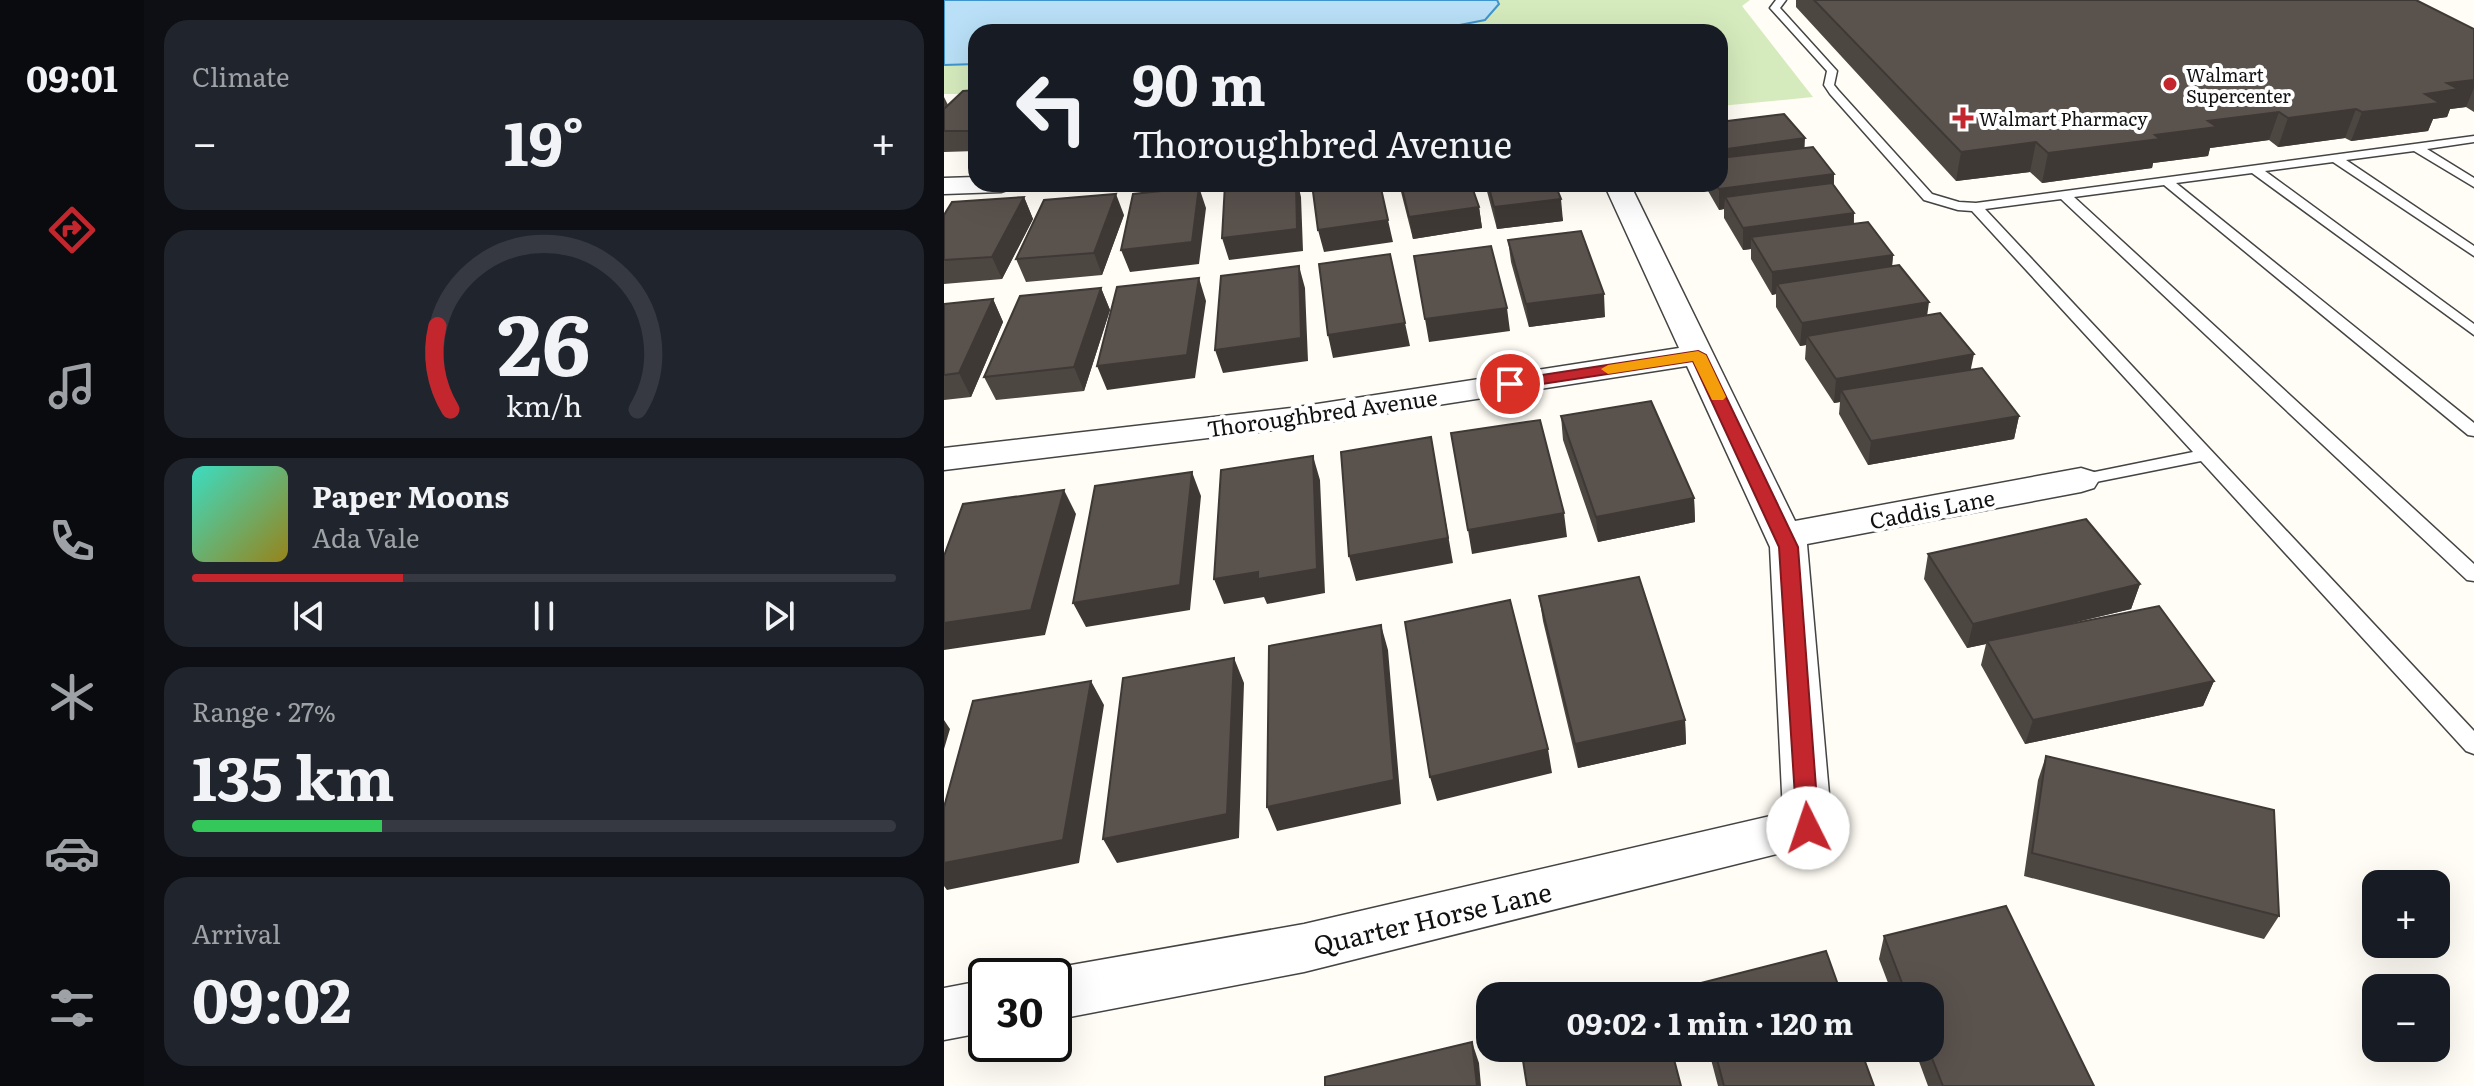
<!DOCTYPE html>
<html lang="en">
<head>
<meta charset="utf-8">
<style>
	:root { --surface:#171b24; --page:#20242c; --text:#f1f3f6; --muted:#9ea1a6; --line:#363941; --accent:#c4262e }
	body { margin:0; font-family:Literata,serif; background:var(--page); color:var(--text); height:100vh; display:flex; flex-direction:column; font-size:30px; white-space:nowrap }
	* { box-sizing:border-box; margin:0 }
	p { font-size:26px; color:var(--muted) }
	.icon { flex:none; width:44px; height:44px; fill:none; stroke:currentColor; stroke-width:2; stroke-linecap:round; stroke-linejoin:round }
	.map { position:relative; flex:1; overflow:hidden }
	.drawer { display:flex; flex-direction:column; gap:20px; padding:20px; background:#0d0f14; width:800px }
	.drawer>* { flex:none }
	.guide { position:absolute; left:24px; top:24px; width:760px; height:168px; border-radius:24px; box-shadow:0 8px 32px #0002; background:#171b24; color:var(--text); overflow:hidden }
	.tools { position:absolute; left:1418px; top:870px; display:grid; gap:16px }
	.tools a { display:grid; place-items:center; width:88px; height:88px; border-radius:16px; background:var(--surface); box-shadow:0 8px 32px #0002; font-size:40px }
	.speed { position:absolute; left:24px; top:958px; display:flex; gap:16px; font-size:40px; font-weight:700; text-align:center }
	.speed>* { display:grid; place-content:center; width:104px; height:104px; border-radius:50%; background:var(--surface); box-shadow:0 8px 32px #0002; line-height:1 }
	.speed .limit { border:4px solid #111; border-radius:12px; background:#fff; color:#111 }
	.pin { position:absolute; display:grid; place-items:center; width:68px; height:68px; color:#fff; margin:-34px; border:4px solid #fff; border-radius:50%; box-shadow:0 2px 8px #0007 }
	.me { position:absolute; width:88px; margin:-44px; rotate:356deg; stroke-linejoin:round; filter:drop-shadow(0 0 6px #0008) }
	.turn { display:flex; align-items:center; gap:28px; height:168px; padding:0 32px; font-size:36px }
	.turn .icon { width:104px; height:104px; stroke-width:2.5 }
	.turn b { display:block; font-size:56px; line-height:68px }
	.big { font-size:60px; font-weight:700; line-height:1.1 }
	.drawer .tile { flex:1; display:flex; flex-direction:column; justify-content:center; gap:12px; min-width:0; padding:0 28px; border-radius:24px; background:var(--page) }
	.drawer .dial { align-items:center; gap:0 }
	.dial svg { height:208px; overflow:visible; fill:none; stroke:var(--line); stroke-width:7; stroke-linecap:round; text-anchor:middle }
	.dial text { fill:var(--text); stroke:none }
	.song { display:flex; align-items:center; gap:24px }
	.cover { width:96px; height:96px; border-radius:12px; background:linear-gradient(135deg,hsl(170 70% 55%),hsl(50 70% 35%)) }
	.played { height:8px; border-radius:4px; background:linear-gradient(90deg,var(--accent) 30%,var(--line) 30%) }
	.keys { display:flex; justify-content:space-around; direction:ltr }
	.heat { display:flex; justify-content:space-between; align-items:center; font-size:44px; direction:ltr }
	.charge { height:12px; border-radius:6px; background:linear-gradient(90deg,#34c759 27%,var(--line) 0) }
	.trip { position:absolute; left:532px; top:982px; width:468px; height:80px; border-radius:24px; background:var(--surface); box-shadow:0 8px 32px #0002; font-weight:700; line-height:80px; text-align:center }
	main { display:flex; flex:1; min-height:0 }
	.tabs { display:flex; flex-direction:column; width:144px; justify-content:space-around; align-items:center; background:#090b0e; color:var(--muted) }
	.tabs .icon { width:56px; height:56px }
	.tabs .active { color:var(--accent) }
	.tabs b { font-size:36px; color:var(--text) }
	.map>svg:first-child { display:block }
</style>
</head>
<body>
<main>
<nav class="tabs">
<b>09:01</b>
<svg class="icon active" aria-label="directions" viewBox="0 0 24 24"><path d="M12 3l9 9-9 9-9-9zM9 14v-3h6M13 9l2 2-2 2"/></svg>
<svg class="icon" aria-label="music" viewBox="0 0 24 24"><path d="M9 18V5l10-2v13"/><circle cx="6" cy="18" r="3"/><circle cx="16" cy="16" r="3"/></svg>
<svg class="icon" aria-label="phone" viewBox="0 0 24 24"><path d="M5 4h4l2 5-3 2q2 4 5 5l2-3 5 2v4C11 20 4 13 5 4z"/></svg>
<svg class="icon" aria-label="climate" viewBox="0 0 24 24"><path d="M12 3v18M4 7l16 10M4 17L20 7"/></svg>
<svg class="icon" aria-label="car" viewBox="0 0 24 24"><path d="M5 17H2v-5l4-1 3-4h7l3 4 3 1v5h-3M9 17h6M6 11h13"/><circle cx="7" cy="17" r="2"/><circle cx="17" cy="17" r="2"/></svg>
<svg class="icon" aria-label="filters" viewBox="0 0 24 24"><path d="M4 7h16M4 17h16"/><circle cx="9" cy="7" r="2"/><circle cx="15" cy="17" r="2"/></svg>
</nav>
<section class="drawer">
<div class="tile"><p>Climate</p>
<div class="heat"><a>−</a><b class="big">19°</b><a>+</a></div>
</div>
<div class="tile dial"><svg viewBox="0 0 100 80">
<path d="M14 69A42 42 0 1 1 86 69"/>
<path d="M14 69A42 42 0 0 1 9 37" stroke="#c4262e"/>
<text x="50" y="56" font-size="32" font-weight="700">26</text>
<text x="50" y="72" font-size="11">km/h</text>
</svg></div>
<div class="tile">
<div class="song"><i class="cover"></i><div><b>Paper Moons</b><p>Ada Vale</p></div></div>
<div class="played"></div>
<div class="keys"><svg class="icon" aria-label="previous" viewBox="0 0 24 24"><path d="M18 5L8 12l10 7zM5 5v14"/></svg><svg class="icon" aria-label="pause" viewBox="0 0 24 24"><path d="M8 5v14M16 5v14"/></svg><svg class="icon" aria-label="next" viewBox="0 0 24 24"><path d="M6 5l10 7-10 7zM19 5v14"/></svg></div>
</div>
<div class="tile"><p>Range · 27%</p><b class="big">135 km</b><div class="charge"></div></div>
<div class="tile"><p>Arrival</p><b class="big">09:02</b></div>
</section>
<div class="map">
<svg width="1530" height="1086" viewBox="0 0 1530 1086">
	<rect width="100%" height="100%" fill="#fffdf5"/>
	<path fill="#d5ebbd" d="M0,0h806l-8,6 71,91 -93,9v-74h-744v62h-32z"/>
	<path fill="#b9e0f7" stroke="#3f96cf" stroke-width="2" d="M0,0h553l2,4 -14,16 -61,12h-448v32l-32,1z"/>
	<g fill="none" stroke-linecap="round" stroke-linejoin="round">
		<g stroke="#444" stroke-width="3">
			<path id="lane" d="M832,0h10l-6,8 57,63 -3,14 4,5 94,104 27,8 17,1 498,-67v6l-47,7 47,29v9l-60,-36 -68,9 128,86v10l-141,-94 -68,9 209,153v11l-222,-162 -76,10 298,240v13l-6,-1 -304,-250 -90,12 400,367v17l-7,-1 -406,-381 -76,10 489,522v23l-8,-3 -265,-290 -120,24 -6,-1 -2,-4 2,-4 118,-24 -221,-241 -14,-1 -34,-10 -94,-106 -6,-9 3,-14 -57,-63z"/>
		</g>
		<g stroke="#444" stroke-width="3">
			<path id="street" d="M32,177v7h38l-4,5 -9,3 -57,2v-16z
				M660,184h26l165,337 286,-53 13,4 5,8 -5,8 -13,4 -274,52 25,284 -7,14 -521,130 -250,48v-44h-19l19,-8 250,-44 479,-111 -13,-266 -83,-181 -396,62 -347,42v-22l347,-40 388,-60z
				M42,980v52l-42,8v-52z"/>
		</g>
		<use href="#lane" fill="#fff" fill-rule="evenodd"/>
		<use href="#street" fill="#fff" fill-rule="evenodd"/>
	</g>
	<path fill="#4d4742" d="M852,0h620l58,29v83l-8,-5 -16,2 -3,8 -14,2 -5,12 -77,10 -6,-3 -67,9 -9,-7 -59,8 -2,8 -55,7 -1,5 -110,15 -12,-11 -74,9 -160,-174z
		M32,90v61l-32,1v-55l4,8z
		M860,148l30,26v11l20,28v11l39,31 -1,11 35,49 44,55 48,46 -5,23 -146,26 -29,-51 1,-12 -6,1 -29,-44 1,-14 -6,1 -24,-39v-13l-4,1 -21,-36v-10l-8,1 -19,-32v-9l-5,1 -15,-26h16z
		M455,184h72l8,23 3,21 -69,11z
		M541,184h70l8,37 -66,8z
		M80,197l9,22 -31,60 -58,5v-69z
		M180,215l-22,60 -76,7 -10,-23z
		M564,240l97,77 -76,10 -18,-65z
		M157,288l9,22 -26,81 -88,9 -12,-23z
		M49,299l10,23 -32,75 -27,3v-96z
		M617,416l133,82 1,24 -97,20 -35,-102z
		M984,554l212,30 -9,25 -76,18 159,54 -11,25 -178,38 -44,-79 5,-21 -19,4 -43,-69z
		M595,596l146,124 1,24 -108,24 -35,-147z
		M1102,756l233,160 -15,23 -240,-63 14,-96z
		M940,936l210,150h-166l-14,-38h16v-52h-37l-14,-37z
		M764,1048h152l14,38h-156z"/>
	<path fill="#3f3936" d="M1530,80v8l-8,19 -16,2 -3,8 -14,2 -5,12 -77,10 11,-29 85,-29z
		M1412,109l-11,29 -67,9 10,-29z
		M1335,112l-10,28 -59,8 -2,8 -55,7 -1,5 -110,15 6,-30 107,-18 53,-14z
		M861,138l-1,21 -84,12v-21z
		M1092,142l-6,30 -74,9 5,-29z
		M890,174l-1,22 -108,1 -1,12 -5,1v-21z
		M352,184h2l3,13 2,54 -74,9 -7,-22z
		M255,187l7,21 -7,56 -69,8 -9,-22z
		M172,194l8,21 -22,60 -8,-22z
		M80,197l9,22 -31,60 -10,-22z
		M617,199l2,22 -66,8 -3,-22z
		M535,207l3,21 -69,11 -4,-22z
		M910,213l-2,22 -101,2v12l-8,1v-22z
		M444,220l5,22 -69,10 -6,-22z
		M949,255l-2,23 -114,6 -1,10 -4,1v-23z
		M355,266l6,22 3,73 -85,12 -8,-23z
		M255,278l7,23 -11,77 -88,12 -10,-24z
		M157,288l9,22 -26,81 -10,-24z
		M660,294l1,23 -76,10 -3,-23z
		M49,299l10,23 -32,75 -12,-24z
		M985,302l-3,22 -119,12 -1,9 -6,1 2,-23z
		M563,308l3,23 -81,11 -4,-23z
		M461,323l5,23 -77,12 -5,-23z
		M1030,354l-5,24 -128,12 -1,12 -6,1 2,-24z
		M1075,416l-5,23 -146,26 3,-24z
		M487,437l22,126 -97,18 -7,-25z
		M369,456l7,24 5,113 -58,11 -3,-7 -40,7 -10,-25z
		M248,472l9,24 -11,114 -104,17 -13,-24z
		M120,490l12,24 -31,121 -101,15v-27z
		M750,498l1,24 -97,20 -2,-25z
		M620,513l3,24 -95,17 -4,-24z
		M1196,584l-9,25 -142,34 -2,-2 -1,3 -19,4 6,-24z
		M437,625l7,25 13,154 -124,27 -10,-24z
		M290,658l10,25 -5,155 -122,25 -14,-24z
		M147,681l13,24 -25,158 -132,27 -3,-4v-23z
		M1270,681l-11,25 -178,38 8,-24z
		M0,720l6,9 -6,20z
		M741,720l1,24 -108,24 -3,-24z
		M604,749l4,24 -115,28 -7,-24z
		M528,1042l7,21 2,23h-4z"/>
	<path fill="#5a524d" stroke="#3f3936" stroke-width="2" d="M870,0h602l58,29v51l-27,3 12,6 -34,5 15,9 -78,9 -6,-3 -68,9 -9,-6 -71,9 9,6 -62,8 5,4 -112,14 -12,-11 -75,10z
		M32,90v41h-32v-22l19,-18z
		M840,114l21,24 -85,12v-28z
		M869,147l21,27 -115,15 -3,-5h4v-26z
		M888,183l22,30 -111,15 -18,-31z
		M281,184h71l1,45 -75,9z
		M368,184h68l8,36 -70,10z
		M457,184h70l8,23 -70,10z
		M544,184h67l6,15 -67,8z
		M255,187l-7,55 -71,8 12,-56z
		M172,194l-22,59 -78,6 28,-59z
		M80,197l-32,60 -48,3v-45l8,-13z
		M924,222l25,33 -121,17 -21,-35z
		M637,231l23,63 -78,10 -18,-64z
		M547,246l16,62 -82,11 -11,-63z
		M446,254l15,69 -77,12 -9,-71z
		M955,265l30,37 -127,21 -25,-39z
		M355,266l2,72 -86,12 6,-74z
		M255,278l-12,77 -90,11 20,-79z
		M157,288l-27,79 -90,10 36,-81z
		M49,299l-34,74 -15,2v-71z
		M996,313l34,41 -138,25 -29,-43z
		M1038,368l37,48 -148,25 -30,-51z
		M707,401l43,97 -98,19 -35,-101z
		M596,420l24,93 -96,17 -17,-97z
		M487,437l17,101 -99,18 -8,-104z
		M369,456l4,113 -59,10v-7l-44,7 7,-109z
		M248,472l-12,113 -107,18 22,-117z
		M120,490l-33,120 -87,13v-67l19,-52z
		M1142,519l54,65 -167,40 -45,-70z
		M695,577l46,143 -110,24 -36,-148z
		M566,600l38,149 -118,28 -25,-155z
		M1215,606l55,75 -181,39 -46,-79z
		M437,625l13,155 -127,27 2,-161z
		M290,658l-7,156 -124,25 20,-161z
		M147,681l-28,159 -119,23v-56l29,-106z
		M1102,756l228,54 5,106 -247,-63z
		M1062,906l88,180h-151l-15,-38h2v-52h-23l-23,-60z
		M882,951l16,45h-142l-3,-12z
		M528,1042l5,44h-152v-9z
		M577,1048h150l10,38h-154z
		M770,1048h146l14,38h-150z"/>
	<path fill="#c4262e" stroke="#7f191e" stroke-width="2" d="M754,351l8,4 92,192 21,281 -3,7 -8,3 -8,-3 -3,-7 -18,-281 -86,-186 -183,28 -7,-5 7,-4z"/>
	<path fill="#f59e0b" d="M754,351l8,4 20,42 -3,3h-11l-19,-39 -85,13 -7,-5 7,-4z"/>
	<g fill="#c4262e" stroke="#fff" stroke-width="3">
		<circle cx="1226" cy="84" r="8"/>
		<path d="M1015 106h8v8h8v8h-8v8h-8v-8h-8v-8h8z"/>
	</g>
	<g text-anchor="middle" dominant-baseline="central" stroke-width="8" stroke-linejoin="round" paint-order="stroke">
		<g font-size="18" fill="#111" stroke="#fff" text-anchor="start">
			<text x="1242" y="74">Walmart<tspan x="1242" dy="21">Supercenter</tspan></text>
			<text x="1035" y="118">Walmart Pharmacy</text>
		</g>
		<g font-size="22" fill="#111" stroke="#fff">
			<text transform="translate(378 412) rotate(-8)">Thoroughbred Avenue</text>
			<text transform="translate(988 508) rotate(-11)">Caddis Lane</text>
		</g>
		<g font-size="26" fill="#111" stroke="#fff">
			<text transform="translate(488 917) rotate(-13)">Quarter Horse Lane</text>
		</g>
	</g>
</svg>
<div class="tools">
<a>+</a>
<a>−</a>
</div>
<div class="speed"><div class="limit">30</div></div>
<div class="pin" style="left:566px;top:384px;background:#d93025"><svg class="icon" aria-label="arrive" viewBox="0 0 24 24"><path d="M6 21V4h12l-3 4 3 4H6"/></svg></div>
<svg class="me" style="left:864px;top:828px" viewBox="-20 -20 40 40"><circle r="19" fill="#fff"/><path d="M0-13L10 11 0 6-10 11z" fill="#c4262e"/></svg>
<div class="trip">09:02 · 1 min · 120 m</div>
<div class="guide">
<div class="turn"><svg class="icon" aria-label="left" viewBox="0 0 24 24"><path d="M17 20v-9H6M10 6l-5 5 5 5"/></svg><div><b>90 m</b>Thoroughbred Avenue</div></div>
</div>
</div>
</main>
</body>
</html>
